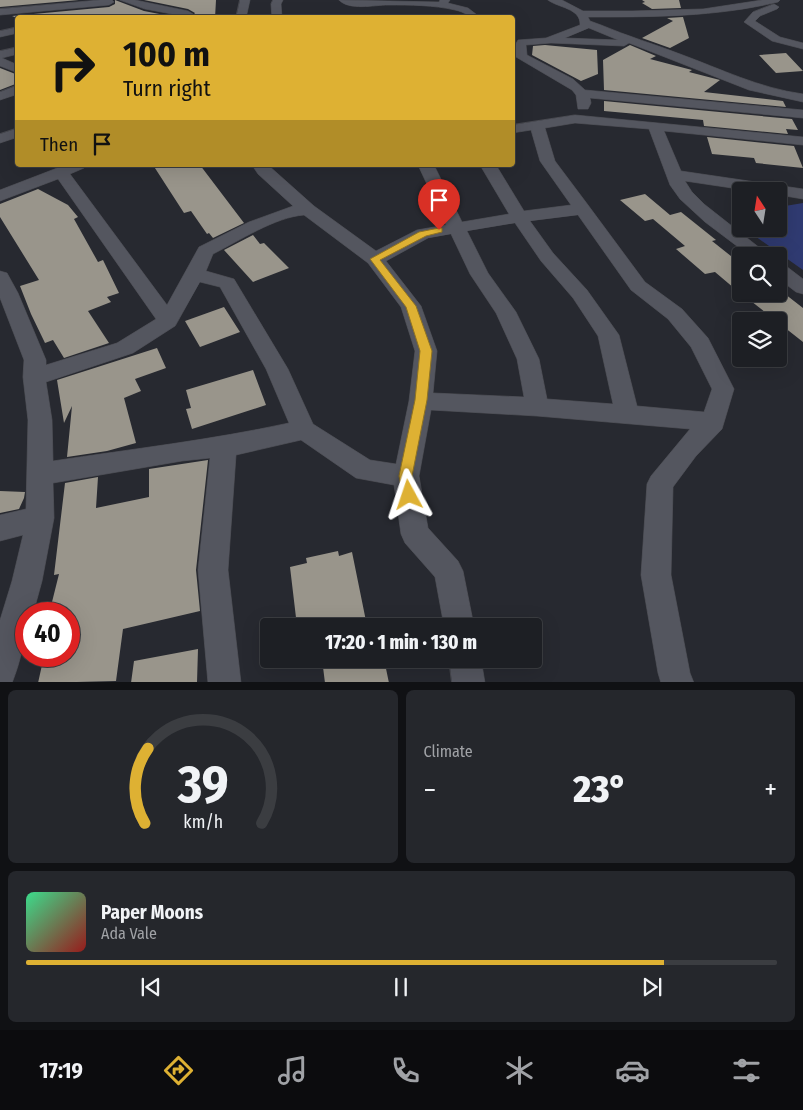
<!DOCTYPE html>
<html lang="en">
<head>
<meta charset="utf-8">
<style>
	:root { --surface:#1d1f24; --page:#25272c; --text:#f1f3f6; --muted:#a0a2a6; --line:#3b3d41; --accent:#deb133 }
	body { margin:0; font-family:"Fira Sans Condensed",sans-serif; background:var(--page); color:var(--text); height:100vh; display:flex; flex-direction:column; font-size:19px; white-space:nowrap }
	* { box-sizing:border-box; margin:0 }
	p { font-size:16px; color:var(--muted) }
	.icon { flex:none; width:28px; height:28px; fill:none; stroke:currentColor; stroke-width:2; stroke-linecap:round; stroke-linejoin:round }
	.map { position:relative; height:682px; overflow:hidden }
	.panel { display:flex; flex-direction:column; gap:8px; padding:8px; background:#101114; flex:1 }
	.panel>* { flex:none }
	.banner { position:absolute; left:15px; top:15px; width:500px; height:152px; border-radius:5px; box-shadow:0 5px 20px #0002,0 0 0 1px var(--line); background:#deb133; color:#111; overflow:hidden }
	.needle { width:32px; rotate:348deg }
	.controls { position:absolute; left:732px; top:182px; display:grid; gap:10px }
	.controls a { display:grid; place-items:center; width:55px; height:55px; border-radius:5px; background:var(--surface); box-shadow:0 5px 20px #0002,0 0 0 1px var(--line); font-size:25px }
	.speed { position:absolute; left:15px; top:602px; display:flex; gap:10px; font-size:25px; font-weight:700; text-align:center }
	.speed>* { display:grid; place-content:center; width:65px; height:65px; border-radius:50%; background:var(--surface); box-shadow:0 5px 20px #0002,0 0 0 1px var(--line); line-height:1 }
	.speed .limit { border:8px solid #d22; background:#fff; color:#111 }
	.pin { position:absolute; display:grid; place-items:center; width:42px; height:42px; color:#fff; margin:-51px -21px; border-radius:50% 50% 50% 0; rotate:-45deg; box-shadow:0 0 5px #0007 }
	.pin .icon { rotate:45deg }
	.me { position:absolute; width:55px; margin:-28px; rotate:355deg; stroke-linejoin:round; filter:drop-shadow(0 0 4px #0008) }
	.turn { display:flex; align-items:center; gap:18px; height:105px; padding:0 25px; font-size:22px }
	.turn .icon { width:65px; height:65px; stroke-width:2.5 }
	.turn b { display:block; font-size:35px; line-height:42px }
	.then { display:flex; align-items:center; height:48px; padding:0 25px; background:#0003; gap:10px; font-size:19px }
	.big { font-size:38px; font-weight:800; line-height:1.1 }
	.panel .widget { flex:1; display:flex; flex-direction:column; justify-content:center; gap:8px; min-width:0; padding:0 18px; border-radius:8px; background:var(--page) }
	.panel .dial { align-items:center; gap:0 }
	.dial svg { height:130px; overflow:visible; fill:none; stroke:var(--line); stroke-width:7; stroke-linecap:round; text-anchor:middle }
	.dial text { fill:var(--text); stroke:none }
	.song { display:flex; align-items:center; gap:15px }
	.cover { width:60px; height:60px; border-radius:8px; background:linear-gradient(135deg,hsl(150 70% 55%),hsl(0 70% 35%)) }
	.played { height:5px; border-radius:2px; background:linear-gradient(90deg,var(--accent) 85%,var(--line) 85%) }
	.keys { display:flex; justify-content:space-around; direction:ltr }
	.heat { display:flex; justify-content:space-between; align-items:center; font-size:28px; direction:ltr }
	.panel .tiles { flex:1; display:grid; gap:8px; grid-template-columns:1fr 1fr }
	.widget:last-child { grid-column:span 2 }
	.trip { position:absolute; left:260px; top:618px; width:282px; height:50px; border-radius:5px; background:var(--surface); box-shadow:0 5px 20px #0002,0 0 0 1px var(--line); font-weight:800; line-height:50px; text-align:center }
	.menu { display:flex; height:80px; justify-content:space-around; align-items:center; background:#0c0c0e; color:var(--muted) }
	.menu .icon { width:35px; height:35px }
	.menu .active { color:var(--accent) }
	.menu b { font-size:22px; color:var(--text) }
	.map>svg:first-child { display:block }
</style>
</head>
<body>
<div class="map">
<svg width="803" height="683" viewBox="0 0 803 683">
	<rect width="100%" height="100%" fill="#272930"/>
	<path fill="#303b72" d="M803,203v67l-58,-41h34v-22z"/>
	<path fill="#99958b" d="M0,0h79l-79,7z
		M115,0l29,11 36,7h-163l-5,-2 97,-9 6,-3z
		M144,0h72l-1,18h-24l4,-5 -7,-4z
		M642,0h37l2,8 -29,1 -10,-6 3,-1z
		M683,17l6,21 -19,10 -28,-10 31,-17 -6,-3z
		M545,45l52,5 1,24 -17,7 -49,-26 1,-9z
		M630,45l26,11 -6,3 42,11 -3,2 31,8 -16,12 79,9 3,6 -182,-17 -1,-30z
		M786,53l17,18 -27,2 -17,-18z
		M0,68l18,7v8l-18,7z
		M604,101l188,18 6,11 -12,-1 2,5 -84,-8 -1,-6 -99,-9z
		M707,137l87,9 9,22 -47,-5 -2,-5 -42,-4z
		M153,165h47l44,58 -31,15 -4,-5 -2,1 -16,-23 -7,2z
		M38,189l30,16 10,12 -4,2 24,43 5,-2 16,33 -12,4 4,5 -23,9 21,32 -45,15 -11,-18 -8,3 -14,-29 -11,-28 19,-6 -39,-63v-13z
		M645,194l25,21 11,-3 35,28 -4,1 29,23v30l-26,-22 -10,2 -29,-25 9,-3 -32,-27 -8,2 -25,-21z
		M253,235l7,9 4,-1 25,25 -36,14 -29,-32z
		M742,294h43l18,14v34z
		M224,307l16,25 -40,15 -15,-26z
		M157,348l9,20 -31,11 6,12 -17,7 12,45 -29,8 -40,6 5,-51 -8,17 -7,-43z
		M253,370l13,35 -74,24 -6,-20 5,-1 -5,-18z
		M208,460l-12,110 4,41 -77,18 -7,52 -78,2 6,-27h25l1,-42h-21l10,-40 -5,1 11,-92 33,-6 -2,31 53,-11v-28z
		M0,491l25,1 -1,6 -5,11 -19,4z
		M338,551l1,5 13,-4 15,74h-70l-7,-59 17,-4 -1,-5z
		M198,649l-1,34h-66l3,-22z
		M322,659h62l5,24h-64z"/>
	<g fill="none" stroke-linecap="round" stroke-linejoin="round">
		<g stroke="#47484e" stroke-width="1">
			<path id="minor" d="M100,0h12l2,2 -5,3 -109,10v-6z
				M120,0h15l53,11 5,3 -5,3 -43,-8z
				M240,0h10l-4,18h-10z
				M273,0h10l-2,4 1,14h-10l-1,-14z
				M339,0l100,2 1,-2h10l-2,3 20,5 13,10c-11,0 -16,-6 -26,-8 -21,-5 -45,-5 -67,-5 -14,0 -39,6 -49,-5z
				M548,0h14l21,11h49l71,-2 59,-9h18l-2,2c-62,15 -126,15 -190,15l2,4 11,4c26,11 53,19 79,29 41,15 79,34 123,40v8l-54,-12 -120,-47 -5,3 -73,-3 -25,2 1,10 46,24 12,11 218,20v8l-213,-20 1,5 -3,6h-10l-2,-14 -4,-5 -56,-33 -2,-10 4,-7 28,-2 34,-13c1,-17 -22,-17 -32,-25zM589,28l29,12 -53,-2z
				M774,4l5,3 -2,2 -17,7 -5,5 25,16 23,6v6l-31,-8 -28,-19 9,-10z
				M18,27v6l-18,4v-6z
				M18,47v7l-16,4 16,7v8l-18,-7v-15z
				M18,85v9l-18,6v-8z
				M575,115l228,22v8l-139,-14 17,40 122,18v10l-24,-4v-4h-27l-67,-10 7,11 12,12 66,52h-20l-45,-34 -25,-23 -10,-14 -21,-56 -74,-6 -30,5 10,33 33,44 57,77 37,27 26,29 26,51 -12,40 -26,27 -23,31 -2,88 19,98 4,10h-33l-3,-10 -17,-98 6,-91 4,-8 39,-47 -153,-13 -106,-6 -12,66 9,52 30,33 5,10 11,55h-30l-9,-49 -30,-34 -4,-9 -7,-49 -38,-7 -55,-38 -65,15 -8,115 13,113h-33l-10,-113 12,-112 -28,3 -129,22 1,35 -12,63 -9,33h-7c0,24 -5,46 -14,69h-12v-63l12,-39 11,-46 -23,6v-26l26,-6 2,-89 -5,-43 1,-17 -24,-62v-27l7,2 11,20 28,67v5l71,-22 39,-24 -98,-140 -58,22v-11l65,-25h22l-3,3 -14,6 97,131 32,-58 50,-25 44,-16 -35,-32 -6,-9h16l46,41 62,45 41,-21 29,-5 -28,-60h16l28,57 47,-8 -29,-49h16l28,46 47,-6 -31,-44 -9,-31 -19,3v-8zM304,215l64,48 33,44 14,44 -6,50 -13,63 -26,-4 -57,-36 -25,-55 -54,-90 -28,-8 7,-17c26,-13 62,-37 91,-39zM578,215l53,75 37,29 23,28 21,42 -8,23 -67,-6 -18,-71 -32,-45 -34,-37 -23,-32zM515,223l26,38 32,37 25,38 15,68 -66,-5 -8,-40 -23,-47 -28,-39 -21,-42zM451,234l19,40 26,39 21,46 7,38 -91,-4 4,-42 -16,-45 -35,-45 42,-23zM200,282l20,5 46,82 23,54c-78,17 -157,26 -236,38l-1,-41 -6,-38 87,-29 42,-27z
				M18,128v9l-18,6v-9z
				M779,264l7,2 17,13v15l-7,-2 -17,-13z
				M449,659h32l4,24h-33z"/>
		</g>
		<use href="#minor" fill="#54565f" fill-rule="evenodd"/>
	</g>
	<path fill="#deb133" stroke="#907321" d="M439,228h3v4l-16,4 -46,24 36,46 16,45 -5,49 -15,76 4,19 -2,5 -5,2 -5,-2 -5,-24 16,-76 5,-49 -14,-44 -36,-48 49,-27z"/>
</svg>
<div class="controls">
<a><svg class="needle" viewBox="-14 -14 28 28"><path d="M0-13l5 13h-10z" fill="#e53935"/><path d="M0 13l5-13h-10z" fill="#a0a2a6"/></svg></a>
<a><svg class="icon" aria-label="search" viewBox="0 0 24 24"><circle cx="10" cy="10" r="6"/><path d="M15 15l6 6"/></svg></a>
<a><svg class="icon" aria-label="layers" viewBox="0 0 24 24"><path d="M12 4l9 5-9 5-9-5zM3 14l9 5 9-5"/></svg></a>
</div>
<div class="speed"><div class="limit">40</div></div>
<div class="pin" style="left:439px;top:230px;background:#d93025"><svg class="icon" aria-label="arrive" viewBox="0 0 24 24"><path d="M6 21V4h12l-3 4 3 4H6"/></svg></div>
<svg class="me" style="left:409px;top:495px" viewBox="-20 -20 40 40"><path d="M0-17L14 15 0 8-14 15z" fill="#deb133" stroke="#fff" stroke-width="4"/></svg>
<div class="trip">17:20 · 1 min · 130 m</div>
<div class="banner">
<div class="turn"><svg class="icon" aria-label="right" viewBox="0 0 24 24"><path d="M7 20v-9h11M14 6l5 5-5 5"/></svg><div><b>100 m</b>Turn right</div></div>
<div class="then">Then<svg class="icon" aria-label="arrive" viewBox="0 0 24 24"><path d="M6 21V4h12l-3 4 3 4H6"/></svg></div>
</div>
</div>
<section class="panel">
<div class="tiles">
<div class="widget dial"><svg viewBox="0 0 100 80">
<path d="M14 69A42 42 0 1 1 86 69"/>
<path d="M14 69A42 42 0 0 1 16 23" stroke="#deb133"/>
<text x="50" y="56" font-size="32" font-weight="700">39</text>
<text x="50" y="72" font-size="11">km/h</text>
</svg></div>
<div class="widget"><p>Climate</p>
<div class="heat"><a>−</a><b class="big">23°</b><a>+</a></div>
</div>
<div class="widget">
<div class="song"><i class="cover"></i><div><b>Paper Moons</b><p>Ada Vale</p></div></div>
<div class="played"></div>
<div class="keys"><svg class="icon" aria-label="previous" viewBox="0 0 24 24"><path d="M18 5L8 12l10 7zM5 5v14"/></svg><svg class="icon" aria-label="pause" viewBox="0 0 24 24"><path d="M8 5v14M16 5v14"/></svg><svg class="icon" aria-label="next" viewBox="0 0 24 24"><path d="M6 5l10 7-10 7zM19 5v14"/></svg></div>
</div>
</div>
</section>
<nav class="menu">
<b>17:19</b>
<svg class="icon active" aria-label="directions" viewBox="0 0 24 24"><path d="M12 3l9 9-9 9-9-9zM9 14v-3h6M13 9l2 2-2 2"/></svg>
<svg class="icon" aria-label="music" viewBox="0 0 24 24"><path d="M9 18V5l10-2v13"/><circle cx="6" cy="18" r="3"/><circle cx="16" cy="16" r="3"/></svg>
<svg class="icon" aria-label="phone" viewBox="0 0 24 24"><path d="M5 4h4l2 5-3 2q2 4 5 5l2-3 5 2v4C11 20 4 13 5 4z"/></svg>
<svg class="icon" aria-label="climate" viewBox="0 0 24 24"><path d="M12 3v18M4 7l16 10M4 17L20 7"/></svg>
<svg class="icon" aria-label="car" viewBox="0 0 24 24"><path d="M5 17H2v-5l4-1 3-4h7l3 4 3 1v5h-3M9 17h6M6 11h13"/><circle cx="7" cy="17" r="2"/><circle cx="17" cy="17" r="2"/></svg>
<svg class="icon" aria-label="filters" viewBox="0 0 24 24"><path d="M4 7h16M4 17h16"/><circle cx="9" cy="7" r="2"/><circle cx="15" cy="17" r="2"/></svg>
</nav>
</body>
</html>
